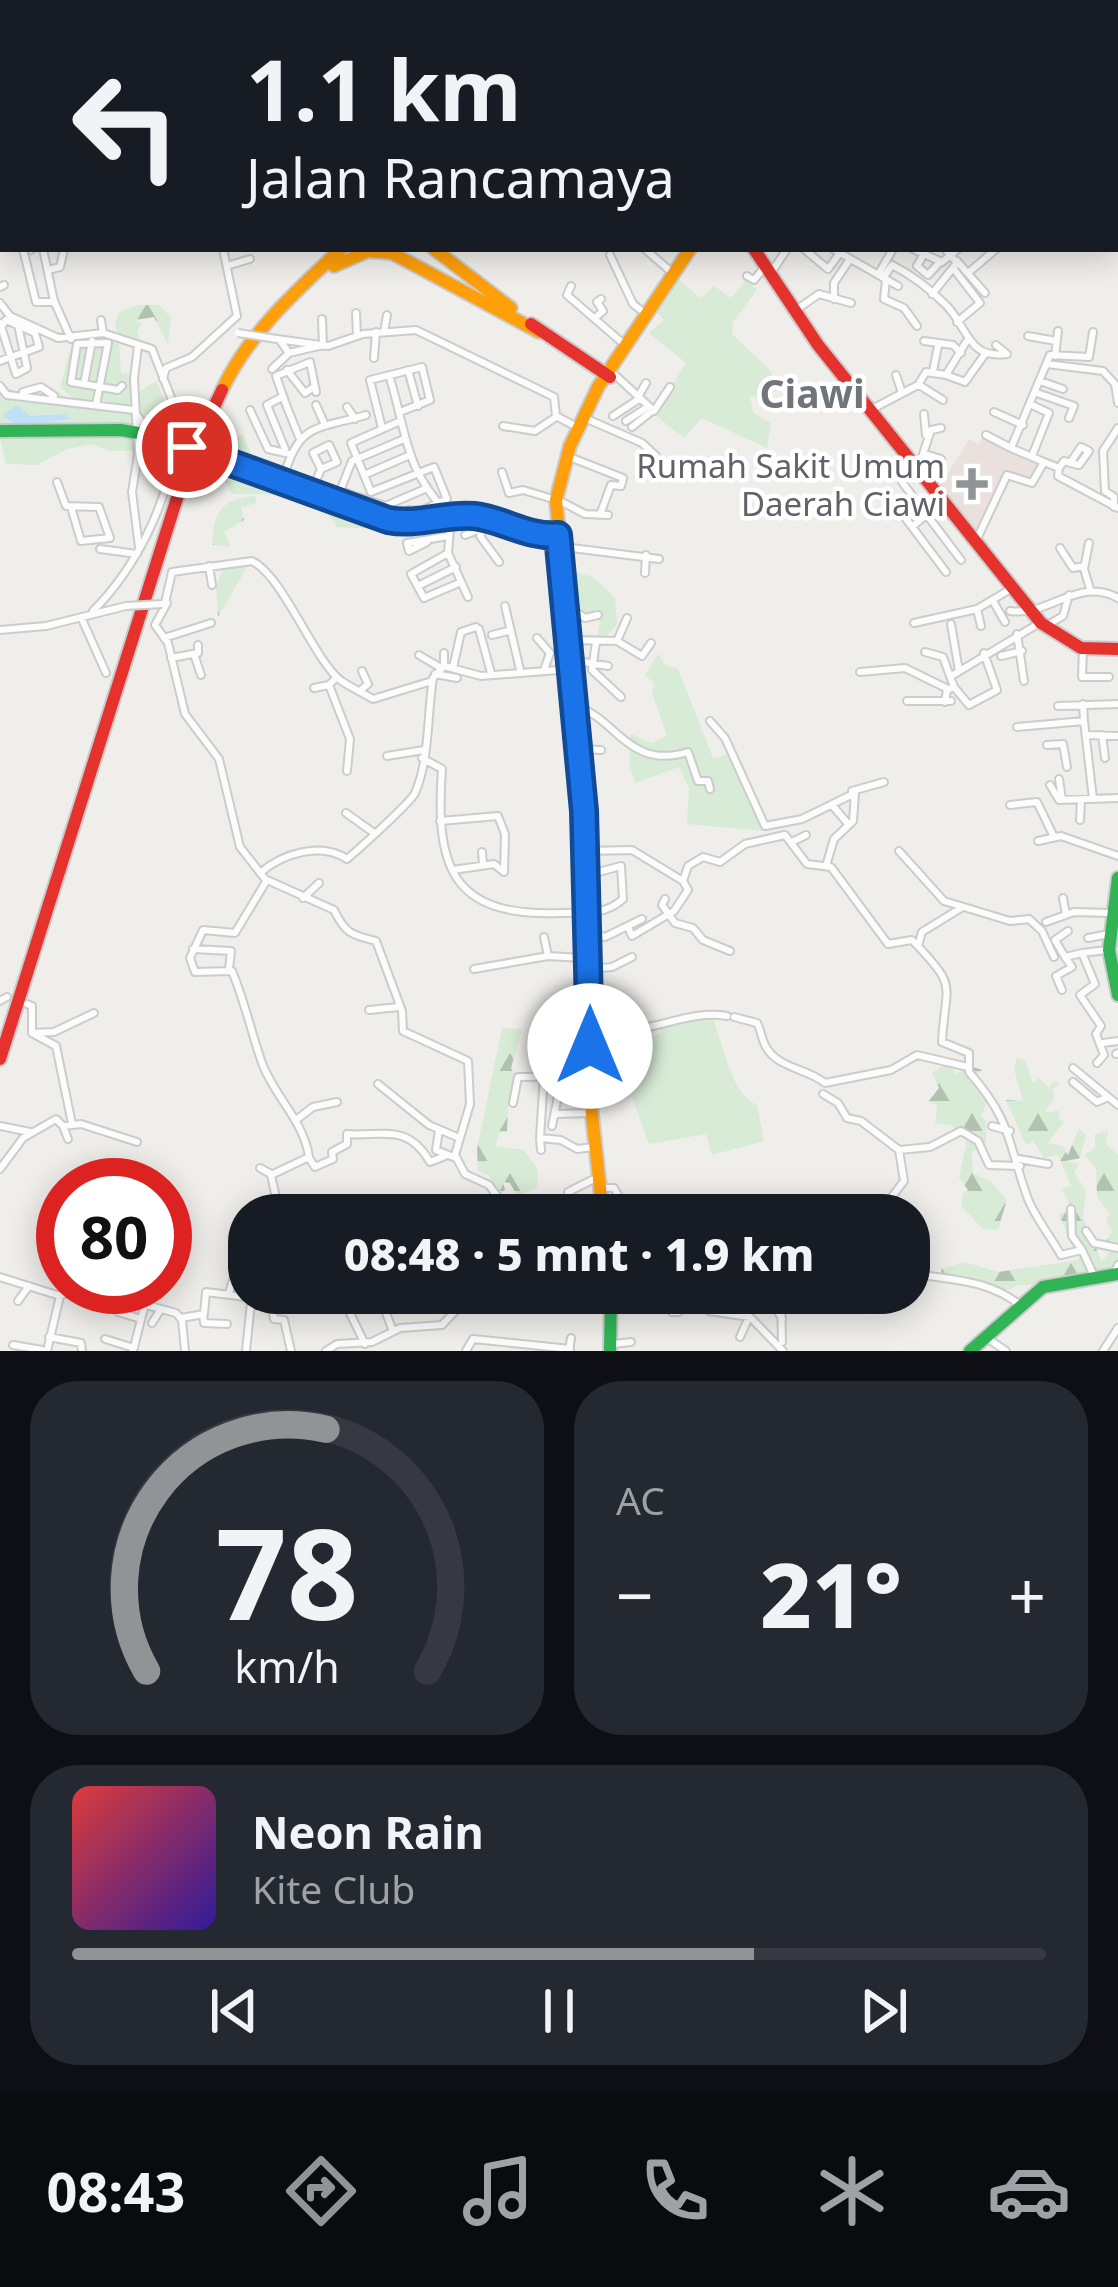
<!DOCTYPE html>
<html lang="id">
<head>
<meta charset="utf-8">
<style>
	:root { --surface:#171b24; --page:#242831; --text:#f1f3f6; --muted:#9ea1a6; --line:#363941; --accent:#919496 }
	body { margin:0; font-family:"Noto Sans",sans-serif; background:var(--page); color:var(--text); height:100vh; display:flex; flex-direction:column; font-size:45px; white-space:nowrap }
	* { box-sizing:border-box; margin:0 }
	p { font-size:39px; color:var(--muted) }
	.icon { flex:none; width:66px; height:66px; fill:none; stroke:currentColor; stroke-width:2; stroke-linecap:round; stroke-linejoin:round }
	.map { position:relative; height:1351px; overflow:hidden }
	.panel { display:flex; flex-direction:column; gap:30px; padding:30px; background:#0d0f14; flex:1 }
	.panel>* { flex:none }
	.top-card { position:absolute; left:0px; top:0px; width:1119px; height:252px; box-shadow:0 6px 30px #0003; background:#171b24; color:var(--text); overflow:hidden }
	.speed { position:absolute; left:36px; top:1158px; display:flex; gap:24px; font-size:60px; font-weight:700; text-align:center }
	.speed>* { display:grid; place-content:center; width:156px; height:156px; border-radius:50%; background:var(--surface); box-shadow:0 6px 30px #0003; line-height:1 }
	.speed .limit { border:18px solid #d22; background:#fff; color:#111 }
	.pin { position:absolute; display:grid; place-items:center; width:102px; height:102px; color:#fff; margin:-51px; border:6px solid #fff; border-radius:50%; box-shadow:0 3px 12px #0007 }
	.me { position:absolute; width:132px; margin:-66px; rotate:0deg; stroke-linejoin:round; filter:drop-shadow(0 0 9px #0008) }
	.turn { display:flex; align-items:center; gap:42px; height:252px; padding:0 48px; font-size:54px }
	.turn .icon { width:156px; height:156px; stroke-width:2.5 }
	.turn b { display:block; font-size:84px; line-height:102px }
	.big { font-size:90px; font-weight:800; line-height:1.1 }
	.panel .card { flex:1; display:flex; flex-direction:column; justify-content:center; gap:18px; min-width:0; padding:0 42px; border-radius:48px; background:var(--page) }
	.panel .dial { align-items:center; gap:0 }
	.dial svg { height:312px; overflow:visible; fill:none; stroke:var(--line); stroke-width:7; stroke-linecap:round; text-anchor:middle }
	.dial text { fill:var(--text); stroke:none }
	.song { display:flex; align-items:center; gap:36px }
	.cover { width:144px; height:144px; border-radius:18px; background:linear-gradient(135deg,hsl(0 70% 55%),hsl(250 70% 35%)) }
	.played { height:12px; border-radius:6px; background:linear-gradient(90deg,var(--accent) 70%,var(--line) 70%) }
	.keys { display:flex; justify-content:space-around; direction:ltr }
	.heat { display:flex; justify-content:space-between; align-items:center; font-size:66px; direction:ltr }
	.panel .tiles { flex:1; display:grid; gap:30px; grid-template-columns:1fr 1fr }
	.card:last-child { grid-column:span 2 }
	.trip { position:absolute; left:228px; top:1194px; width:702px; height:120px; border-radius:48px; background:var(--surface); box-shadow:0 6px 30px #0003; font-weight:800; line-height:120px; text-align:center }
	.tabs { display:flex; height:192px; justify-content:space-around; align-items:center; background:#090b0e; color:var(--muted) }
	.tabs .icon { width:84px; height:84px }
	.tabs .active { color:var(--accent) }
	.tabs b { font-size:54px; color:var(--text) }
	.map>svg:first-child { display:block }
</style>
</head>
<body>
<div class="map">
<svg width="1118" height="1351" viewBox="0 0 1118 1351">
	<defs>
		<pattern id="forest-firs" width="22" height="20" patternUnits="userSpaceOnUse" patternTransform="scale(3)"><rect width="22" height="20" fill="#d8ebd6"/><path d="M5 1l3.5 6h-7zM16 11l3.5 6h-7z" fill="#b2c2b1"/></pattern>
	</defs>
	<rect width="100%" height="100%" fill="#efeeea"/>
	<path fill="#eae0de" d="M983,436l58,25 -6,20 -29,-6 -27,60 -39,-49 29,-47 10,5z"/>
	<path fill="#d8ebd6" d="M677,279l24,19 13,-12 17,12 15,-18 11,10 -24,32 -1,12 38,36 9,18 -14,11 -15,-4 3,18 18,10 -4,25 -65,-30 -18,20 -30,-24 32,-51 -37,-30 15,-13 -7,-8z
		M98,337l21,7 2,29 10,2 1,30 -5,10 6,-4v18l-133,-1v-43l24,9 27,-7 41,26 -32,-25 12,-45z
		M156,381l20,45 -2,10 -37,-8v-35z
		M211,431l17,15 14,-12 10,22 26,16 5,-12 -2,18 -76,-34z
		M112,437l53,8 1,5 -58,1 -15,-7 -26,5 -30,16 -31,-1 -6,-25z
		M203,457l203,73 -69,-3c-18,-36 -70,-33 -105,-33l-12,-20 -18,-9z
		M570,571l23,6 22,21 2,26 -13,16 -7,-1 3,-18 -30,-15z
		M658,654l7,11 13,4 35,89 15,-3 35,76 -76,-7 2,-35 -10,-22 -44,16 -6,-19 2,-30 20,9 16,-7 -15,-43 2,-10 -9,-8z
		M712,1016c11,26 18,78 45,89l7,36 -52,14 -6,-21 -57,10 -17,-47 -26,7 -11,-6 -4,-18 17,-5v-12h14l1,-27 15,-4 6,9 17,-8 -2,-7z"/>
	<path fill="url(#forest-firs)" d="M140,305h19l12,12 -3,28 -14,-28 -19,3 7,3 -5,9 3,7 -21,-1 -4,-15 5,-12z
		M255,496l2,7 -16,4 3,13 -20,12 7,15 -18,-2c-2,-32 10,-47 42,-49z
		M223,566l24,1 -29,50 -2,-29z
		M502,1028l20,1 -11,39 8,14 -5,23h-6l-1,28 -7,-1 -5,14 29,4 14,20 -1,18 -19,8 14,9 21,-7 23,17h-57l-12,-18 9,-3 -6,-11 -7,-1 2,8 -9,6 -7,-21 -11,-4 -1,-22z
		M1017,1058l8,3 8,22 6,-5 10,10 5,-7 6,2 -8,7 3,6 -10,16 15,-1 -2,7 6,4 -16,21 14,3 6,9 11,-27 7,7 -6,23 -14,3 13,3 -5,9 12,17 -3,28 19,44 9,-13 -6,-7 7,-10 -6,-13 4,-5 -13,-17 -1,-28 -11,-14 10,-8v-13l13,-3 -2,13 12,11v116l-66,9 -4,-4 -7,10 -23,-1 -15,7 -60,-14 -2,-9 24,-7 33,10 81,-12 1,-11 -10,-8 -11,-26 12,-7 -9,-19 9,-3 -13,-31 -14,3 -11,-17 -7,4 -20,-45 17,1 -9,-32z
		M948,1062l8,12 14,-8 12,4 -11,10 16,22 -6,14 5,4v25l-14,7 1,21 17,8 17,19 -9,29 -14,1 -22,-23v-13l6,-4 -9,-12 8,-39 -16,-14 -16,-2 2,-18 -9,-3 11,-14 -7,-15z"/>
	<path fill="#bfe0f9" d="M17,405l13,11 35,-2 6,5 -54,7 -14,-11z"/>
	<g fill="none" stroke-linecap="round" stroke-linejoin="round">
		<path stroke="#bfe0f9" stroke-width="3" d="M730,3v-3"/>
		<g stroke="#cbcccc" stroke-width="10">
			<path id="street" d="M261,0l1,3
				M339,0l2,3
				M381,0l2,3
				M557,0l1,3
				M614,0l1,3
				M762,0h7
				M778,0v3
				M964,0l2,3
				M1038,0l3,3
				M1100,0l3,3
				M787,3l2,-3
				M845,3l1,-3
				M951,3l1,-3
				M1116,37l2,8
				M1116,116l2,5
				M23,249l13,53h17
				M30,249l1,1
				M43,249l11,52 17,38
				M645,249l24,21
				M804,249l24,20 12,-16
				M833,249l65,37
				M913,249l29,13 16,-13
				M925,252l-8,14 11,9 12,-13
				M610,255l23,49 9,7
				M957,261l28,32
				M230,265l20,-6
				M953,268l27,35 -23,19
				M48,270l12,-3 4,-18
				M771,273l16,-24
				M968,273l28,-24
				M878,275l15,-26
				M747,276l7,4 9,-11
				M883,278l9,-13c20,10 39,25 55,41 22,24 21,53 60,48
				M886,279l-2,20 20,9 13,18
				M571,286l-4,9 58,50
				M0,287l4,-2
				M932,294l25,-31 -12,-14
				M834,299v-16l16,-24
				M0,303l10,13 48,22 45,-5 49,16 29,74 -2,12
				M796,310l23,-16 32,9
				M356,313l1,22
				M596,317l7,-6 -6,-9 4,-3
				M322,319l1,27
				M101,320l2,13
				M0,323l16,51 11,-6 -9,-43
				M384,332l3,-17
				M1028,336l28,5
				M277,339l51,7 35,-12 53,-4 138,67 2,19 19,10
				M924,341l29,4 8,8
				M996,345l11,9
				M138,346l-4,32 4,77 -6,37 7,55
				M289,353l30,-7
				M1055,356l3,-25
				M374,358l2,-26
				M0,361l39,-14 -4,-14 -29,-13 -4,6
				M1047,364l56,7 12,13 3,19
				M272,369l17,-16 -8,-11
				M287,370l18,23 9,-6
				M408,370l10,36
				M933,371l5,-25
				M389,375c19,61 14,93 62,142l-3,36 20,44
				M615,375l39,36 16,-24
				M896,375l5,15
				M946,375l19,7 20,-28
				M163,379l3,-11 26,-11 45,-41 -14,-67
				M1040,381l23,8
				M84,384l8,-43
				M919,385l24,15
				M0,386l7,9 127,15
				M23,392l18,-5 13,9
				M1037,393l37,13 -5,12
				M282,397l-15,8 18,44
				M638,397l8,-14
				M96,405c4,-21 8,-42 12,-62l-31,1 -6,38 47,8 4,-4
				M316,405l9,20
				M1032,405l17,8 -17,43
				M287,407l12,30
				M347,407l8,12
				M874,408l44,-23 8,-13 20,3 20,-33
				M250,410l18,39 22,5
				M288,410l-12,-34 34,-14 6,30
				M994,412l29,13
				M136,414l16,22
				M924,414l2,21
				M613,416l26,-17
				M587,419l55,24 14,13 -1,10
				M626,421l20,-13
				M503,426l32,5 21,-14
				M632,427l20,-16
				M382,428l-12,-48 52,-13 8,33 -30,12
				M986,435l23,12
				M404,439l-52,22 -12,30 45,15 40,-17
				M925,454l16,5
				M572,458l51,20
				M1044,462l-33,-14 39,-93 39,2 4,-25
				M920,463l11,-33 10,-2
				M1059,468l-1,8 60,32
				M502,472l7,21 14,-3 30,9
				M364,475l46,-20
				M283,479c16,-57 32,-49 83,-64
				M57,482l9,24 33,1 11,31 -29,3 -10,-34
				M902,482l59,78
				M312,490l9,-21 16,-7 -8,-17 -16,8 8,16
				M371,492l63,-25 13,32 -26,12 -12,-1
				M371,492l-20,-49 47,-21
				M888,495l58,77
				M560,501l25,13 23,1
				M1114,507v-10l-9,-6 -2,-40 15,-23
				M600,515l11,-30 10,1 2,-7
				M489,520l-9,16 19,26
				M913,526l30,-25
				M482,527l37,11
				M465,535l15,-6
				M977,539l30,-64 25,8 12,-21 15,6 5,-7 14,4h1l10,-14 -8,-4 -11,16
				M407,543l41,-7
				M407,543l2,8 18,-9
				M1089,543l-5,26 6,20
				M564,547l95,12
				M1060,548l13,20 11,-2
				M100,549l37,5
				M448,553l-37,21 13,24 35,-15
				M209,566l3,19
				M645,573l1,-18
				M418,586l38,-19
				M993,601l12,21
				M165,603l7,-31 80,-11c31,15 61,97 88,119 10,7 23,13 33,19l59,-18
				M167,603l-12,22 13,18 17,71 34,45 21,88 25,32 69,31c11,23 17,25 42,31l26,70 1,20 65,30 2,43 -15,51 10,19 24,11 22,30
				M505,606l15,64
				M569,607l16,11 13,-3
				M977,609l4,17
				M93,611c41,-41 75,-106 81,-165
				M1010,611c39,6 68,-35 108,-13
				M81,617l25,56
				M914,623l63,-14 32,-19
				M1051,623l12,-7 6,-21
				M951,624l8,47
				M479,629l12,44
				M0,630l46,-4 80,-20
				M1017,634l7,47
				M492,635l16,-4
				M164,638l47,-15
				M537,638l13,15 -6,17
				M573,640l44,1 25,15 9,-13
				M617,641l10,-23
				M596,642l-4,28 29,27
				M1083,649l-1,28h27
				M925,652l18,5 11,30
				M194,654l7,21
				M419,655l22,13
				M1001,656l21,-5
				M171,658l27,-5v-8
				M571,660l37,6
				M444,666v-13
				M453,668l8,-36 15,-5
				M860,672l45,-4 43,21
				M435,674l22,4
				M953,675l85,-51
				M329,685l21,54 -3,32
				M314,688l15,-3 8,-8
				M361,690l7,-6 -6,-13
				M907,701h44
				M945,702l2,-12 7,-3 15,18 28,-15 -13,-37
				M577,706c41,15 53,64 111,46l10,29h10l2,8
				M1058,706l60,-2
				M710,721l15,17 40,88 37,-7 53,-26 -2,28 -19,18 -8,27
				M1084,721l9,78
				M1017,727l67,-6 -1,-17
				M1086,735l32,1
				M1102,735l3,23
				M1047,745l16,-1 4,23
				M582,749l19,1
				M387,756l37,-6
				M422,758l20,11c-7,98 9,148 118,144 25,-1 44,3 63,-14l-2,-33 -30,8
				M1059,779l3,21
				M1050,785l9,15 59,-2
				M852,791l32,-9
				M832,805l17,20
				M1010,805l27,-3 16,33
				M346,813l28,20
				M1080,820l1,-20
				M440,821l58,-5 7,18 -1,38 -10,-8 -41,6
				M1038,841l23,-5 57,20
				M792,842l14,-7
				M588,851l44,-1 51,31
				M899,851l45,50 66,20 19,-2 13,12 12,26
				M482,852l1,12
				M260,873c23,-20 61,-31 87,-14 12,-10 64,-57 68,-66 15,-34 12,-79 18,-115l11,-12 37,10 90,-7
				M267,880l-32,53 -32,-3 -13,28 5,14 37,-1c13,31 19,61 30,92 12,33 42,58 47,94l-38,18 6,27 14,13
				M303,898l16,-15
				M1063,898l3,16
				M665,899l-3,6 13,18 18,5 10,12 27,11
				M1046,922l28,-10 37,1
				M628,927l4,9 42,-25 14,-21 -5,-9 5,-15 15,-9 17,5 25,-18 40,-9 22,29 24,3 57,77 24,-4c48,49 33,42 30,102l27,11v19c44,50 38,70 59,127 7,18 23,38 33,56l21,-5 13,28
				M1068,931l-13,9 10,17 17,-4 13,31 -15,11 21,31 -5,8 8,21 -7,8
				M591,933l14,4 37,-18
				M544,937l4,19
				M1088,938l21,-4
				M918,946l4,-14 39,-24
				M193,949l38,2 -2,18
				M1082,953l25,-3
				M474,969l74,-13 34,2
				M590,969l22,-2 20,-10
				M1062,990l-6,-14 16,-9 -7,-10
				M0,1001l7,-4
				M27,1004l5,2v27
				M369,1010l30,-3
				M734,1017l23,6c5,9 4,18 11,27 12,18 40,19 57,33l66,-13 26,-15 51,12
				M591,1029l6,-4c46,17 84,-17 130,-9
				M32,1033l24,13 16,78
				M32,1033l22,-1 40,-19
				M1103,1043l15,-2
				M1116,1054l2,-1
				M1073,1068l45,37
				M544,1075l-4,63 21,2 16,9 17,-2
				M1073,1082l24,20 9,-4
				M378,1084l51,41 28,12
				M823,1094l15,9 9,15 14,3 38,29 31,-3 31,-16 17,10 11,24 31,1
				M513,1103l5,-26 68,-1
				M557,1114l31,-1
				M296,1120l17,-13 24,-5
				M0,1126l30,6
				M63,1126l5,13
				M552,1126l6,-30
				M992,1126l18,5
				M439,1130l-3,20 20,8
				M540,1138l1,12
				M309,1158l6,9 18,-8 -1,-7 15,-8v-10c34,3 60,-12 83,28l15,-6
				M1019,1159l29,5
				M260,1168l11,6
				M0,1169l23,-31 33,-19 7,7 18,-2 56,18
				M603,1188h11l7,12 34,15
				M568,1192l26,-13
				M1071,1209l1,27 10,14
				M878,1215l26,-34 -5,-31
				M1086,1231l8,12 24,5
				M909,1273c41,7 80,6 112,33
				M1114,1274l4,-9
				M0,1277l57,18 38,-4 81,22 6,7 3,31
				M165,1280l11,-4
				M133,1287l3,14
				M229,1293l7,-22
				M333,1293l14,14 18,37
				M363,1293h6
				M378,1293l15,38
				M672,1293v19h7
				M704,1293l5,18 41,6 33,34
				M768,1293l14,26
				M781,1293l1,49
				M18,1301l11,-15
				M118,1312l23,7
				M203,1314l1,9 23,1
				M181,1318l23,-4 2,-22 65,8 3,19 10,1 7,31
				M152,1323l9,-14
				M49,1337l32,6 1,8
				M740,1337l9,-20
				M987,1338l19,13
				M105,1339l29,9
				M614,1344l17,-2
				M13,1345l29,5
				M47,1351l13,-55
				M133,1351l12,-47
				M246,1351l6,-58
				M326,1351l11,-7 35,-2 28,-14 42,-3 30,-32
				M466,1351l7,-12 97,10
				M569,1351l2,-13
				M1103,1351l15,-23"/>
		</g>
		<g stroke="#cacacb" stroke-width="16">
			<path id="fast" d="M1073,0l3,3
				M0,431l121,-1 58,10
				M1118,878l-9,72 9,45
				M610,1351l1,-58
				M970,1351l73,-64 75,-13"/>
		</g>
		<g stroke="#cacacb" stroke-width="16">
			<path id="slow" d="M664,0l1,3
				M434,249l77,59
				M334,266l34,-15 24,2 147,79
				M222,390c26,-56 74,-99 119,-141
				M603,1215l-14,-127 -5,-277 -28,-311 14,-54 28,-59 92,-138"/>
		</g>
		<g stroke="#cacacb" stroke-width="16">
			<path id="jam" d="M806,3l1,-3
				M825,3l1,-3
				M1116,73l2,5
				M754,249l64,96 223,278 40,25 37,1
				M531,324l79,53
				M206,453l183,67 87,-4 84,19
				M0,1059l189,-599 33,-70"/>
		</g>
		<use href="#street" stroke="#fdfcfc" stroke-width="6"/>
		<use href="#fast" stroke="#30b455" stroke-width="12"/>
		<use href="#slow" stroke="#ff9f0a" stroke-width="12"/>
		<use href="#jam" stroke="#e5322d" stroke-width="12"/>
		<g stroke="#cbcccc" stroke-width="10" stroke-linecap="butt">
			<path id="street-bridge" d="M238,333l39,6
				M126,606l36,-2"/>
		</g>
		<g stroke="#cacacb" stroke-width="16" stroke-linecap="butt">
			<path id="fast-bridge" d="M179,440l29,9"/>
		</g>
		<use href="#street-bridge" stroke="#fdfcfc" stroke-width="6"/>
		<use href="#fast-bridge" stroke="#30b455" stroke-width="12"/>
	</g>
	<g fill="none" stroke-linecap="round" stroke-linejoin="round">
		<g stroke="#114b97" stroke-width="30">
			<path id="route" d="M187,447l201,73c31,6 57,-7 86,-4 29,3 54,22 84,19l26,276 6,235"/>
		</g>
		<use href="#route" stroke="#1a73e8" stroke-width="21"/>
	</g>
	<path fill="#919496" stroke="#fff" stroke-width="4.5" d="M966 466h12v12h12v12h-12v12h-12v-12h-12v-12h12z"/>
	<g text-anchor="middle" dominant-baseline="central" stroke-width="9" stroke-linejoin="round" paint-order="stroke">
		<g font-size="33" fill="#5f6368" stroke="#fff" text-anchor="end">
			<text x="945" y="465">Rumah Sakit Umum<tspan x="945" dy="38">Daerah Ciawi</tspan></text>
		</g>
		<g font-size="39" font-weight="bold" fill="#70757a" stroke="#fff">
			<text x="812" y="392">Ciawi</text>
		</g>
	</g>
</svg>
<div class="speed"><div class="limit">80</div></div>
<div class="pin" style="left:187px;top:447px;background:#d93025"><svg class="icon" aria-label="arrive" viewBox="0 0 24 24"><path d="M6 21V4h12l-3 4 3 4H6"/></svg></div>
<svg class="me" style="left:590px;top:1046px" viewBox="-20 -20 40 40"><circle r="19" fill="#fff"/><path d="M0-13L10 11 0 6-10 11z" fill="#1a73e8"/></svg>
<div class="trip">08:48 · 5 mnt · 1.9 km</div>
<div class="top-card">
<div class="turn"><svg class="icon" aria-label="left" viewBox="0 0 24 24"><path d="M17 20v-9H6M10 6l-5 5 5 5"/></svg><div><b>1.1 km</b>Jalan Rancamaya</div></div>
</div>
</div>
<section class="panel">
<div class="tiles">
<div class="card dial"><svg viewBox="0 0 100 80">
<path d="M14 69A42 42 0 1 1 86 69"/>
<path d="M14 69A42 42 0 0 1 60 7" stroke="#919496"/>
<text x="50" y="56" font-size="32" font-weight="700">78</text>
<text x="50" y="72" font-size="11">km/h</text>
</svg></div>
<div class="card"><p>AC</p>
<div class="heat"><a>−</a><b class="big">21°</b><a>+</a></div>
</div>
<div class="card">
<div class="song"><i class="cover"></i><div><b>Neon Rain</b><p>Kite Club</p></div></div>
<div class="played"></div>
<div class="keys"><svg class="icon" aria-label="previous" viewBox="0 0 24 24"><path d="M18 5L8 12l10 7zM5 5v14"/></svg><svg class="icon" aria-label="pause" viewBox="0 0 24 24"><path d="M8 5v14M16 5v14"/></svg><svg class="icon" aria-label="next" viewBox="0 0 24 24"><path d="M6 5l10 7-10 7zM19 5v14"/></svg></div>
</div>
</div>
</section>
<nav class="tabs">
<b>08:43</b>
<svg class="icon active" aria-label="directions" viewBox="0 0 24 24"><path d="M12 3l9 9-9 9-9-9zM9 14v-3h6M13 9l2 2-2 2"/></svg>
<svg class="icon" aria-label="music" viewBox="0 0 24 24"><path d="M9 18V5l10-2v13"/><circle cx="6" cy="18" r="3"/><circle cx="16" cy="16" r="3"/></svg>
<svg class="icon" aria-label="phone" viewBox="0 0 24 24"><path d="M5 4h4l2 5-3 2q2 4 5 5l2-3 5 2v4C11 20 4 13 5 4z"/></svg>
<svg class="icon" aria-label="climate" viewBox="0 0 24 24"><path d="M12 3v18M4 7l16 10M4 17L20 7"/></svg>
<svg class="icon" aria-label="car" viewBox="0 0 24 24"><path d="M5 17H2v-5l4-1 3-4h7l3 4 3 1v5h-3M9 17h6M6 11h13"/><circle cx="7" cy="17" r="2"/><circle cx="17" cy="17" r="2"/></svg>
</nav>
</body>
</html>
